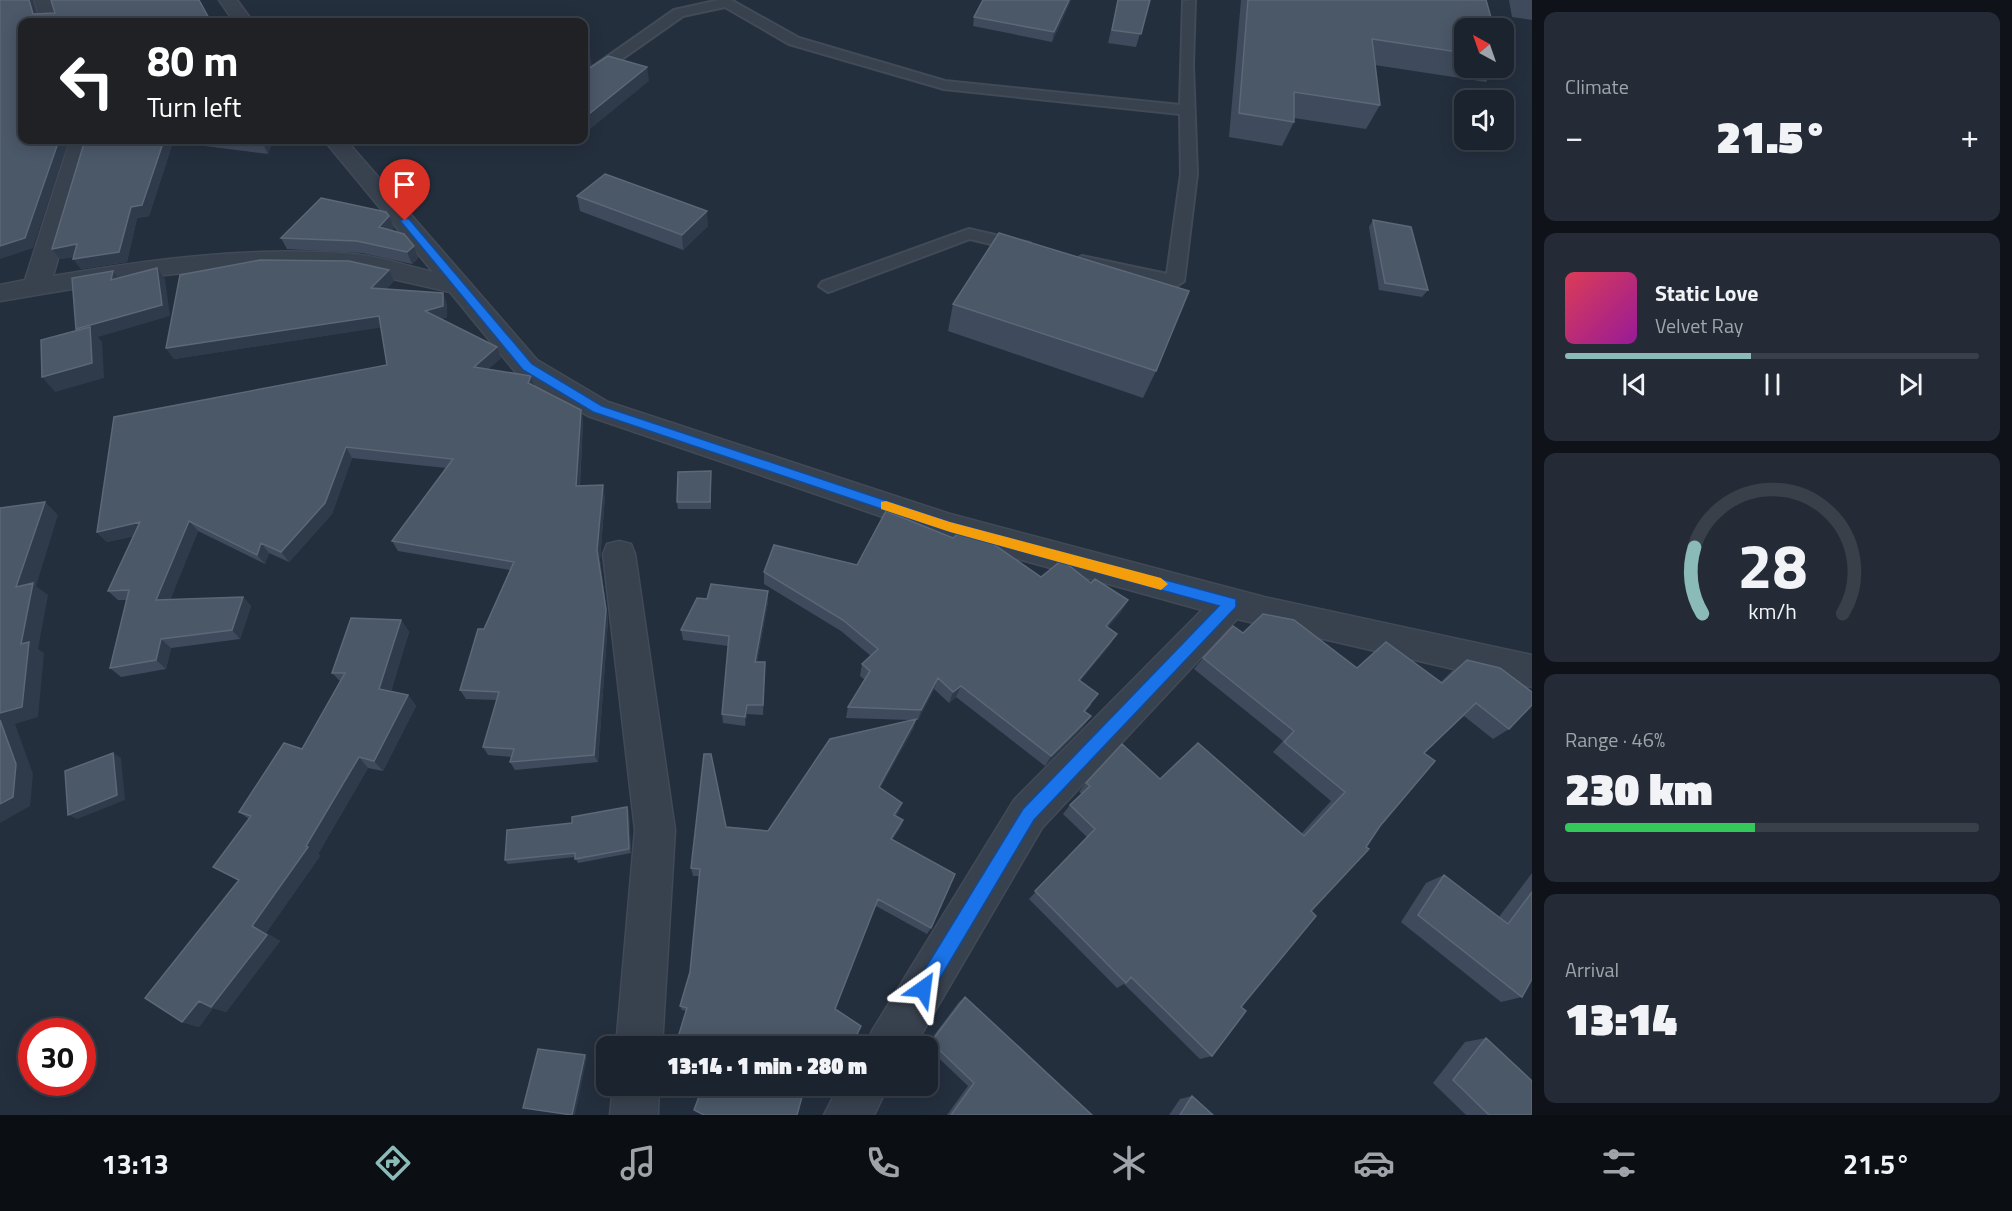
<!DOCTYPE html>
<html lang="en">
<head>
<meta charset="utf-8">
<style>
	:root { --surface:#1b232e; --page:#242b36; --text:#f1f3f6; --muted:#a0a4aa; --line:#39404a; --accent:#8bbbb9 }
	body { margin:0; font-family:"Titillium Web",sans-serif; background:var(--page); color:var(--text); height:100vh; display:flex; flex-direction:column; font-size:22px; white-space:nowrap }
	* { box-sizing:border-box; margin:0 }
	p { font-size:20px; color:var(--muted) }
	.icon { flex:none; width:33px; height:33px; fill:none; stroke:currentColor; stroke-width:2; stroke-linecap:round; stroke-linejoin:round }
	.map { position:relative; flex:1; overflow:hidden }
	.drawer { display:flex; flex-direction:column; gap:12px; padding:12px; background:#0f1319; width:480px }
	.drawer>* { flex:none }
	.banner { position:absolute; left:18px; top:18px; width:570px; height:126px; border-radius:12px; box-shadow:0 3px 15px #0003,0 0 0 2px var(--line); background:#202124; color:#fff; overflow:hidden }
	.needle { width:39px; rotate:320deg }
	.tools { position:absolute; left:1454px; top:18px; display:grid; gap:12px }
	.tools a { display:grid; place-items:center; width:60px; height:60px; border-radius:12px; background:var(--surface); box-shadow:0 3px 15px #0003,0 0 0 2px var(--line); font-size:30px }
	.speed { position:absolute; left:18px; top:1018px; display:flex; gap:12px; font-size:30px; font-weight:700; text-align:center }
	.speed>* { display:grid; place-content:center; width:78px; height:78px; border-radius:50%; background:var(--surface); box-shadow:0 3px 15px #0003,0 0 0 2px var(--line); line-height:1 }
	.speed .limit { border:9px solid #d22; background:#fff; color:#111 }
	.pin { position:absolute; display:grid; place-items:center; width:51px; height:51px; color:#fff; margin:-62px -26px; border-radius:50% 50% 50% 0; rotate:-45deg; box-shadow:0 0 6px #0007 }
	.pin .icon { rotate:45deg }
	.me { position:absolute; width:66px; margin:-33px; rotate:31deg; stroke-linejoin:round; filter:drop-shadow(0 0 4px #0008) }
	.turn { display:flex; align-items:center; gap:21px; height:126px; padding:0 30px; font-size:27px }
	.turn .icon { width:78px; height:78px; stroke-width:2.5 }
	.turn b { display:block; font-size:42px; line-height:51px }
	.big { font-size:45px; font-weight:800; line-height:1.1 }
	.drawer .card { flex:1; display:flex; flex-direction:column; justify-content:center; gap:9px; min-width:0; padding:0 21px; border-radius:12px; background:var(--page) }
	.drawer .dial { align-items:center; gap:0 }
	.dial svg { height:156px; overflow:visible; fill:none; stroke:var(--line); stroke-width:7; stroke-linecap:round; text-anchor:middle }
	.dial text { fill:var(--text); stroke:none }
	.song { display:flex; align-items:center; gap:18px }
	.cover { width:72px; height:72px; border-radius:9px; background:linear-gradient(135deg,hsl(350 70% 55%),hsl(300 70% 35%)) }
	.played { height:6px; border-radius:3px; background:linear-gradient(90deg,var(--accent) 45%,var(--line) 45%) }
	.keys { display:flex; justify-content:space-around; direction:ltr }
	.heat { display:flex; justify-content:space-between; align-items:center; font-size:33px; direction:ltr }
	.charge { height:9px; border-radius:4px; background:linear-gradient(90deg,#34c759 46%,var(--line) 0) }
	.trip { position:absolute; left:596px; top:1036px; width:342px; height:60px; border-radius:12px; background:var(--surface); box-shadow:0 3px 15px #0003,0 0 0 2px var(--line); font-weight:800; line-height:60px; text-align:center }
	.menu { display:flex; height:96px; justify-content:space-around; align-items:center; background:#0b0e12; color:var(--muted) }
	.menu .icon { width:42px; height:42px }
	.menu .current { color:var(--accent) }
	.menu b { font-size:27px; color:var(--text) }
	main { display:flex; flex:1; min-height:0 }
	.map>svg:first-child { display:block }
</style>
</head>
<body>
<main>
<div class="map">
<svg width="1532" height="1115" viewBox="0 0 1532 1115">
	<rect width="100%" height="100%" fill="#242f3e"/>
	<g fill="none" stroke-linecap="round" stroke-linejoin="round">
		<g stroke="#414a57" stroke-width="4">
			<path id="lane" d="M719,0h12l68,38 146,43 235,24 3,-104 12,-1 -2,65 4,109 -13,107 -9,6 -93,-21 -9,-5 9,-5 85,18 14,-100 -1,-60 -236,-25 -155,-45 -64,-37 -42,9 -94,66 -5,1v-10l90,-63z
				M969,229l61,14 3,4 -9,5 -54,-13 -136,51 -6,2 -9,-6 3,-4z"/>
		</g>
		<g stroke="#414a57" stroke-width="3">
			<path id="street" d="M34,0h18l7,22h-18z
				M219,0h18l16,22h-19z
				M70,140h22l-39,136c99,-17 198,-30 299,-22 27,2 55,12 81,18l-109,-132h22l191,220 71,42 342,112 314,83 268,58v32l-295,-68 -195,209 -128,219h-49l7,-16 142,-231 188,-190 -252,-70 -362,-124 -71,-42 -67,-82 -96,-22 -124,-2 -93,10 -137,23v-16l25,-5z
				M619,541l12,3 4,10 40,276 -13,217h-46l19,-217 -32,-276 4,-10z
				M613,1086h46l-1,29h-48z
				M839,1086h49l-14,29h-50z"/>
		</g>
		<use href="#lane" fill="#38414e" fill-rule="evenodd"/>
		<use href="#street" fill="#38414e" fill-rule="evenodd"/>
	</g>
	<path fill="#3f4b5c" d="M1071,0l-19,42 -79,-16 1,-9z
		M1118,0h32l-14,47 -28,-4z
		M1241,0h245l-22,28v40h31l-9,14 -111,-17 5,40 -14,24 -72,-11v4l-12,24 -53,-9z
		M1509,0h23v20l-20,-3z
		M85,140h188l-5,14 -95,-12 -24,74 -12,2 -10,44 -46,7 -8,-12 -13,2z
		M577,196l131,30 -25,24 -103,-39z
		M1373,220l55,70 -6,7 -43,-7 -10,-63z
		M394,228l-3,3 23,15 4,12 -6,6 -50,-11 -75,-4 -6,-11z
		M394,281l-8,8 61,15v13l-6,2 60,39 -13,11 46,17 47,24 2,11 -3,65 25,10 -5,64 8,60 -10,142 -83,8 -5,-8 2,-5 -24,-2 -5,-8 14,-47 -31,-1 -6,-9 24,-61 26,-59 -112,-19 -6,-10 54,-73 -94,-10 -20,56 -43,48 -20,-9 -4,11 -67,-33 -28,69 73,-3 8,9 -11,33 -69,9 -5,21 -45,8 -11,-9 17,-68h-9l-10,-9 26,-55 -27,6 -10,-10 290,-167 -6,-38 -207,32 -8,-11z
		M953,304l203,67 -13,27 -195,-67z
		M711,471v38h-33l-1,-7z
		M857,565l184,12 50,6 37,17 -7,12 -13,15 9,7 -7,11 -30,36 11,24 -6,7 -2,15 -38,39 -89,-69 -7,6 -15,-14 -16,31h-2l-3,9 -33,59 19,24 -3,4 7,4 -3,8 -8,12 39,88 -4,6 -51,-28 -190,105 -4,-1 -2,-4 10,-34 9,-96h-6l-2,-8 35,-41 42,4 143,-111 -65,-2 2,-11 17,-27 -5,-4 2,-12 9,-8 -30,-25 -77,-47v-12z
		M707,599l61,3 -11,60h8l-2,53 -16,-1 -2,12 -22,-3 -1,-9 6,-68 -45,-6 -2,-10z
		M401,620l8,12 -18,59 17,4 8,11 -33,65 -15,-3 -50,86 2,2 -54,77 14,8 -54,71 -13,-4 -14,19 -17,-5 57,-141 -26,-14 36,-48 -10,-7 63,-63 38,-68 -8,-8z
		M1243,633l113,35 85,14 11,-11 15,-11 42,69 -16,10 -29,-23 -40,37 -44,73 -69,85 -70,96 -29,49 -12,3 -76,-75 -7,4 -88,-89 58,-62 -24,-23 7,-9 12,-11 -3,-2 7,-9 74,-4 141,55 30,-33 -58,-49 10,-11 -89,-72 9,-11z
		M627,807l2,5 2,41 -53,10 -3,-6 -67,7 -3,-4 67,-37z
		M1532,873v106l-10,18 -21,5 -100,-80 25,-39 18,-8 55,42z
		M965,997l127,118h-145l21,-29 -42,-40 33,-44z
		M1486,1038l46,77h-66l-33,-32 32,-41z
		M1192,1096l21,19h-44l11,-16z"/>
	<path fill="#2f3b4b" d="M29,0h4l6,22 -6,-8z
		M1069,0h2l-19,42 2,-10z
		M589,51l3,14 -8,7v-17z
		M647,67l2,14 -65,53v-16z
		M59,140h10l-36,108 -33,11v-13z
		M164,140h8l1,2 -24,74 -12,2 -10,44 -46,7 -8,-10 58,-52z
		M264,140h9l-5,14 -5,-10z
		M707,211l1,15 -25,24 -1,-15z
		M389,216l5,12 -10,11 -5,-12z
		M77,244l8,11 -25,4 -8,-10z
		M414,246l4,12 -6,6 -5,-12z
		M157,268l8,11 5,37 -72,21 4,5 2,36 -49,14 -13,-15 43,-36 -9,-12z
		M389,270l5,11 -18,18 -5,-11z
		M113,271l9,12 -11,-3z
		M443,293l4,11v13l-18,5 -4,-11z
		M379,316l5,11 -210,32 -8,-11z
		M497,347l4,11 -23,20 -4,-11z
		M531,376l4,11 -7,-4z
		M581,410l2,11 -4,75 -3,-10z
		M346,447l6,11 -20,56 -43,48 -8,-10z
		M603,485l2,11 -5,64 8,60 -10,142 -4,-7 3,-205z
		M45,502l13,13 -22,71 12,9 -10,54 6,4 -6,64 -23,7 18,50 -3,32 -30,17v-110l21,-69 -5,-57z
		M189,521l9,10 -32,79 -10,-10z
		M140,522l10,10 -43,10 -10,-10z
		M261,543l8,10 -4,11 -8,-9z
		M768,591v11l-13,69v-9z
		M243,597l8,9 -11,33 -8,-9z
		M1128,600l-7,12 -22,26 7,-12z
		M401,620l8,12 -21,68 -9,-11z
		M1117,634l-7,11 -38,46 7,-11z
		M161,639l10,9 -5,21 -10,-9z
		M938,678l-4,11 -16,31 3,-10z
		M961,686l-5,11 -7,6 4,-11z
		M408,695l8,11 -33,65 -9,-10z
		M747,705v9l-2,12v-9z
		M1091,716l-8,11 -38,39 6,-10z
		M916,719l-3,10 -37,67 3,-9z
		M113,753l8,5 4,42 -48,19 -9,-4z
		M359,757l9,11 -50,86 2,2 -54,77 14,8 -54,71 -13,-4 -14,19 -17,-5 124,-176z
		M902,803l-3,9 -8,11 3,-8z
		M627,807l2,5 2,41 -2,-4z
		M903,820l-3,8 -12,19 3,-8z
		M585,1055l2,2 -12,58h-3z"/>
	<path fill="#4b5868" stroke="#5c6777" stroke-width="1.5" d="M0,0h29l4,14 22,-1 -4,-13h148l12,22h-189v118h37l-34,98 -25,8z
		M983,0h86l-15,32 -80,-15z
		M1118,0h32l-9,34 -29,-4z
		M1248,0h238l8,28h-30v25l-92,-14 8,66 -86,-13v30l-55,-9z
		M584,49l5,2 -5,4z
		M608,56l39,11 -63,51v-48l4,-1z
		M85,140h79l-22,65 -11,2 -12,45 -46,7 4,-15 -25,5z
		M231,140h33l-1,4z
		M605,174l102,37 -25,24 -105,-39z
		M321,198l65,14 3,4 -10,11 25,7 10,12 -7,6 -50,-11 -76,-3z
		M1373,220l38,7 17,63 -43,-7z
		M999,233l190,58 -33,80 -203,-67z
		M260,260l89,1 40,9 -18,18 72,5v13l-18,5 72,36 -23,20 57,9 -3,7 53,27 -5,76 27,-1 -6,65 9,60 -12,145 -84,7 4,-13 -31,-2 16,-55 -39,-2 18,-61h6l30,-67 -122,-21 61,-82 -107,-12 -21,56 -44,49 -20,-9 -4,12 -68,-34 -33,79 87,-3 -11,33 -71,9 -5,21 -46,8 19,-78 -21,1 32,-69 -43,10 17,-115 273,-52 -8,-49 -213,32 14,-73z
		M157,268l5,37 -86,24 -4,-51 41,-7 -2,9z
		M90,327l2,36 -50,14 -1,-37z
		M711,471l-1,31h-33l1,-30z
		M45,502l-29,85 17,-4 -12,61 8,-2 -7,65 -22,6v-205z
		M886,511l67,27 7,-6 26,7 55,38 21,-17 29,23 4,-4 33,21 -22,26 11,8 -38,46 19,14 -14,17 7,5 -40,40 -90,-70 -8,6 -15,-14 -17,32 -73,-3 22,-36 -8,-7 16,-15 -35,-29 -79,-48 10,-27 83,20z
		M711,584l57,7 -13,71h10l-2,43h-16l-2,12 -23,-3 7,-78 -48,-6 16,-32 10,1z
		M1263,614l31,6 63,48 29,-26 56,41 25,-23 33,8 32,24v13l-23,24 -33,-26 -52,50 11,8 -55,65 -14,21 3,2 -58,62 5,5 -75,91 5,4 -34,45 -81,-79 -5,6 -91,-92 60,-62 -25,-24 20,-19 -4,-3 36,-39 38,35 38,-36 106,93 41,-44 -61,-50 10,-11 -91,-73 30,-32 10,7z
		M351,618l50,2 -22,69 29,6 -34,66 -15,-4 -53,89 2,1 -56,79 15,9 -56,72 -12,-6 -17,21 -37,-24 94,-118 -26,-13 38,-51 -12,-4 45,-69 18,6 43,-76h-13z
		M916,719l-37,68 23,16 -8,12 9,5 -12,19 64,35 -24,54 -53,-29 -43,110 26,17 -10,21h-176l12,-39 -7,-2 10,-34 10,-103 -9,-1 13,-114h7l15,73 42,4 62,-92z
		M0,720l16,44 -3,33 -13,7z
		M113,753l4,42 -49,20 -3,-44z
		M627,807l2,42 -54,10v-6l-70,7 2,-30 65,-7v-6z
		M1444,875l64,49 24,-32v87l-10,18 -104,-82z
		M965,997l127,118h-141l23,-32 -43,-41z
		M1486,1038l46,43v34h-43l-36,-35z
		M538,1049l47,6 -13,60 -49,-7z
		M703,1086h102l-8,29h-93l-10,-5z
		M1192,1096l21,19h-33z"/>
	<path fill="#1a73e8" stroke="#114b97" stroke-width="1.5" d="M405,218l4,1 123,145 70,42 348,116 286,77v8l-202,213 -104,175 -7,3 -6,-3 -3,-6 3,-7 106,-173 196,-203 -269,-74 -357,-120 -70,-42 -121,-147 -2,-2z"/>
	<path fill="#f59e0b" d="M886,501l64,21 211,56 7,6 -7,6 -211,-58 -69,-23v-7z"/>
</svg>
<div class="tools">
<a><svg class="needle" viewBox="-14 -14 28 28"><path d="M0-13l5 13h-10z" fill="#e53935"/><path d="M0 13l5-13h-10z" fill="#a0a4aa"/></svg></a>
<a><svg class="icon" aria-label="sound" viewBox="0 0 24 24"><path d="M4 9h4l5-4v14l-5-4H4zM17 9q2 3 0 6"/></svg></a>
</div>
<div class="speed"><div class="limit">30</div></div>
<div class="pin" style="left:405px;top:221px;background:#d93025"><svg class="icon" aria-label="arrive" viewBox="0 0 24 24"><path d="M6 21V4h12l-3 4 3 4H6"/></svg></div>
<svg class="me" style="left:923px;top:989px" viewBox="-20 -20 40 40"><path d="M0-17L14 15 0 8-14 15z" fill="#1a73e8" stroke="#fff" stroke-width="4"/></svg>
<div class="trip">13:14 · 1 min · 280 m</div>
<div class="banner">
<div class="turn"><svg class="icon" aria-label="left" viewBox="0 0 24 24"><path d="M17 20v-9H6M10 6l-5 5 5 5"/></svg><div><b>80 m</b>Turn left</div></div>
</div>
</div>
<section class="drawer">
<div class="card"><p>Climate</p>
<div class="heat"><a>−</a><b class="big">21.5°</b><a>+</a></div>
</div>
<div class="card">
<div class="song"><i class="cover"></i><div><b>Static Love</b><p>Velvet Ray</p></div></div>
<div class="played"></div>
<div class="keys"><svg class="icon" aria-label="previous" viewBox="0 0 24 24"><path d="M18 5L8 12l10 7zM5 5v14"/></svg><svg class="icon" aria-label="pause" viewBox="0 0 24 24"><path d="M8 5v14M16 5v14"/></svg><svg class="icon" aria-label="next" viewBox="0 0 24 24"><path d="M6 5l10 7-10 7zM19 5v14"/></svg></div>
</div>
<div class="card dial"><svg viewBox="0 0 100 80">
<path d="M14 69A42 42 0 1 1 86 69"/>
<path d="M14 69A42 42 0 0 1 10 35" stroke="#8bbbb9"/>
<text x="50" y="56" font-size="32" font-weight="700">28</text>
<text x="50" y="72" font-size="11">km/h</text>
</svg></div>
<div class="card"><p>Range · 46%</p><b class="big">230 km</b><div class="charge"></div></div>
<div class="card"><p>Arrival</p><b class="big">13:14</b></div>
</section>
</main>
<nav class="menu">
<b>13:13</b>
<svg class="icon current" aria-label="directions" viewBox="0 0 24 24"><path d="M12 3l9 9-9 9-9-9zM9 14v-3h6M13 9l2 2-2 2"/></svg>
<svg class="icon" aria-label="music" viewBox="0 0 24 24"><path d="M9 18V5l10-2v13"/><circle cx="6" cy="18" r="3"/><circle cx="16" cy="16" r="3"/></svg>
<svg class="icon" aria-label="phone" viewBox="0 0 24 24"><path d="M5 4h4l2 5-3 2q2 4 5 5l2-3 5 2v4C11 20 4 13 5 4z"/></svg>
<svg class="icon" aria-label="climate" viewBox="0 0 24 24"><path d="M12 3v18M4 7l16 10M4 17L20 7"/></svg>
<svg class="icon" aria-label="car" viewBox="0 0 24 24"><path d="M5 17H2v-5l4-1 3-4h7l3 4 3 1v5h-3M9 17h6M6 11h13"/><circle cx="7" cy="17" r="2"/><circle cx="17" cy="17" r="2"/></svg>
<svg class="icon" aria-label="filters" viewBox="0 0 24 24"><path d="M4 7h16M4 17h16"/><circle cx="9" cy="7" r="2"/><circle cx="15" cy="17" r="2"/></svg>
<b>21.5°</b>
</nav>
</body>
</html>
